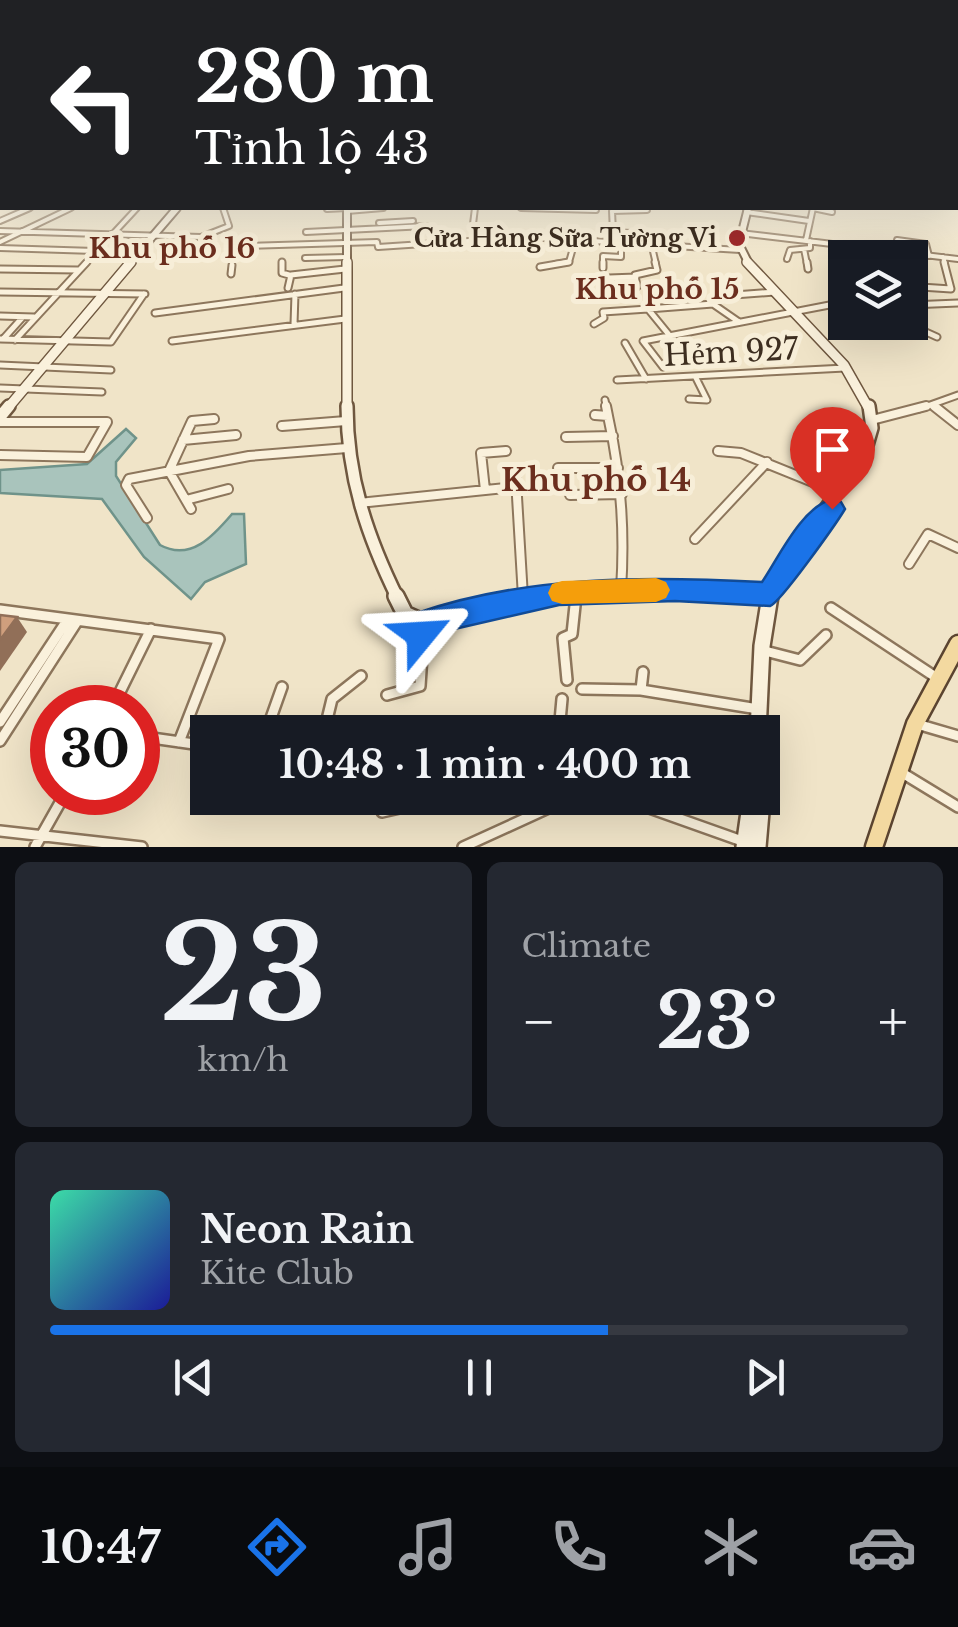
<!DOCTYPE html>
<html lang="en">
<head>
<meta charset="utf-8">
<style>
	:root { --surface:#171b24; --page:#242831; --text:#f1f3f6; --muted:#9ea1a6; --line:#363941; --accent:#1a73e8 }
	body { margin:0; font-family:"Libre Baskerville",serif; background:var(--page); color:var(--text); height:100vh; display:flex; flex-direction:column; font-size:38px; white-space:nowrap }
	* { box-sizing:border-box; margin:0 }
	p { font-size:32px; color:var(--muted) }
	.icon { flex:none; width:55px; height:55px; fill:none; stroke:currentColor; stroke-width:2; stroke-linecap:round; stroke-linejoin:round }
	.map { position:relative; height:847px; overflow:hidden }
	.panel { display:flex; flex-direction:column; gap:15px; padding:15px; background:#0d0f14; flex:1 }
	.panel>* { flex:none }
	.top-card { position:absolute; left:0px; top:0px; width:960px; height:210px; box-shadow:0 10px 40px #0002; background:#202124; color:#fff; overflow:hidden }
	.tools { position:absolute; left:828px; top:240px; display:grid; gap:20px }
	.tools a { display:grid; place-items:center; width:100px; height:100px; border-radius:0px; background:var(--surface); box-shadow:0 10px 40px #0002; font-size:50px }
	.speed { position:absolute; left:30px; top:685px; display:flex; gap:20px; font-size:50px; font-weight:700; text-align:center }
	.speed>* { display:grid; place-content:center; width:130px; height:130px; border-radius:50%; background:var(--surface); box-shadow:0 10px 40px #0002; line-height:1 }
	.speed .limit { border:15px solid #d22; background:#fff; color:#111 }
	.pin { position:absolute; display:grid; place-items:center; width:85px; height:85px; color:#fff; margin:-102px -42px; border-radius:50% 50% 50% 0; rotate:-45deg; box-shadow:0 0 10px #0007 }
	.pin .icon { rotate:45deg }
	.me { position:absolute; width:110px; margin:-55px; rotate:63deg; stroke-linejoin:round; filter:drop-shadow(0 0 8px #0008) }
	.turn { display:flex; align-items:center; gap:35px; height:210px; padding:0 30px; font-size:45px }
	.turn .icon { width:130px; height:130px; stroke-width:2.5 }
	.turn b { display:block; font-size:70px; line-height:85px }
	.big { font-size:75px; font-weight:700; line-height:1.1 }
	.panel .widget { flex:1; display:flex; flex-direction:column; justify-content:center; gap:15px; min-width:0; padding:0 35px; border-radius:15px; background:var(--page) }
	.panel .dial { align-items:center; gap:0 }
	.dial b { font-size:130px; line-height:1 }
	.song { display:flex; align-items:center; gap:30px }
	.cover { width:120px; height:120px; border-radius:15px; background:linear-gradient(135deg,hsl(160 70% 55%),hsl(240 70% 35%)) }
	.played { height:10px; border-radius:5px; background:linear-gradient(90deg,var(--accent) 65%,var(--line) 65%) }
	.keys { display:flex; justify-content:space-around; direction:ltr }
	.heat { display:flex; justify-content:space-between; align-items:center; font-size:55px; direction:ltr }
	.panel .tiles { flex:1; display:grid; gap:15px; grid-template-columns:1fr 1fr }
	.widget:last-child { grid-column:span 2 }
	.trip { position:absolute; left:190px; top:715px; width:590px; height:100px; border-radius:0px; background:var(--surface); box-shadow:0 10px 40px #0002; font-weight:700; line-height:100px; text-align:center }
	.dock { display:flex; height:160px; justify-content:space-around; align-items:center; background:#090b0e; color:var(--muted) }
	.dock .icon { width:70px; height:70px }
	.dock .active { color:var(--accent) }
	.dock b { font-size:45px; color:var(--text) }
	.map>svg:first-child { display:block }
</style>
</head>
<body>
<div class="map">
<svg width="958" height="847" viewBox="0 0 958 847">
	<rect width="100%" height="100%" fill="#f0e4c8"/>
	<path fill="#a9c4bc" stroke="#6f938a" stroke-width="2.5" d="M126,429l10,9 -20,24v14l44,69c31,17 54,-10 72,-31h12l2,50 -41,18 -14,17 -47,-42 -42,-58 -102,-6v-23l87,-6z"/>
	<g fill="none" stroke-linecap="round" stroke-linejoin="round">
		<g stroke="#8d765c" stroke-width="8">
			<path id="street-far3" d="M521,208l75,2
				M813,208l19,4
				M327,209l20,-1
				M647,210l-35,1 1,21 55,3
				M347,211l36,-3
				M746,212l63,9
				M0,221l30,-13
				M379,223l34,-2
				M473,224l2,-16
				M0,231l201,6 28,-11 -6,-18
				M306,232l120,-6
				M740,233l218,26
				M806,240l7,-32
				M897,240l29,4 3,12
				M0,242l71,-34
				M246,246l131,-4 1,5 149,-10 213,13
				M652,247l4,17
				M0,248l95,3
				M804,249l3,15
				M943,257l2,7
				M305,258l41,-1
				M787,259l3,-9 20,-2v-7
				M85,264l52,-56
				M555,264l14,-2 6,-21
				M603,264v-8l18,1v-12"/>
		</g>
		<g stroke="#8d765c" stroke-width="9">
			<path id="street-far2" d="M282,262v11l7,2
				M603,262v6
				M807,262l1,7
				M540,267l29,-5
				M0,269l78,1
				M843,272v9h-7l-2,10 10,12
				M231,274l1,-9
				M609,278l27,-1
				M637,287l-2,-12 22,-5 -2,-8
				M921,287l30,2 -7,-27
				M288,288l3,-13 54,-6
				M0,292l145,2
				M721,296l54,-4
				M910,305l48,-2
				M155,313l189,-25
				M0,316l34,1
				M904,322l33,15
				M294,324l1,-30
				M594,324l10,-6 -1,-6 45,-3
				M670,336l-22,-27 65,-5 26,18
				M4,338l18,-20
				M0,339l111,3 33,-48
				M15,340l72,-78
				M172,341l173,-22
				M625,343l21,36
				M0,365l111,5
				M663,367l-20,-26 202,-39
				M617,380l228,-12
				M0,388l102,4
				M689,399l18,1 -11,-22
				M605,400l2,9
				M932,405l5,4
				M919,409l39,-14"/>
		</g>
		<g stroke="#8d765c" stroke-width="12">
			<path id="street-far1" d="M606,406l2,10
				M934,406l24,19
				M595,415l13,1c13,58 17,115 13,174
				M872,420l54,-14
				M0,422h107l-20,35 -87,-2
				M282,426l64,-5
				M566,437l47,-1
				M183,440l53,-5
				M718,451l23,2 99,40
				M558,468h60
				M516,480l7,117
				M485,490l-4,-37 25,-2
				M570,495l52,-1
				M186,500l42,-11
				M359,503l156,-16
				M191,509l-22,-38 23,-50 22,-2
				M147,518l-21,-33 3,-6 120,-23 98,-8
				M695,539l72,-77
				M909,564l19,-30 30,14
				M576,599l1,-7"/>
		</g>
		<g stroke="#8d765c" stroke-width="14">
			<path id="street" d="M831,608l106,70
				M0,610l219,29 -40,103
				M765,651l35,9 26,-25
				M643,672l-2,18 117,19
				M567,680l-4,-42 9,-4 4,-38
				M582,689l59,1
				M387,695l33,-9 4,-62
				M112,708l39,-79
				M0,722l66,-100
				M917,724l41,12
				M266,732l16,-45
				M324,732l8,-33 29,-23
				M559,732l3,-33
				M138,736l70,10
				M0,741l76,-118
				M899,771l59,36
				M621,798l121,43
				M382,812l62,-14
				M0,831l142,16
				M35,847l31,-55
				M463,847l90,-41 50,-8"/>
		</g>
		<g stroke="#6f573f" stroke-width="10">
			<path id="secondary-far3" d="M347,208v56
				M748,208l-9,36 10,20
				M129,264l48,-56"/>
		</g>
		<g stroke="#6f573f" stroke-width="12">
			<path id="secondary-far2" d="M347,262v147
				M747,262l97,103 25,44
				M7,409l124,-147"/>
		</g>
		<g stroke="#6f573f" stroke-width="16">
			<path id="secondary-far1" d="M347,406c0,71 20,130 51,193
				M0,417l9,-11
				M525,599l60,-9 185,4
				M769,599l10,-23 86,-124 7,-24 -3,-22"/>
		</g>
		<g stroke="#6f573f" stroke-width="20">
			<path id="secondary" d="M396,596l9,18 20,9 117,-27
				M758,732l4,-86 8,-50
				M755,798l6,14 -3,35
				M744,847l7,-49"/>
		</g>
		<g stroke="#5b4430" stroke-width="21">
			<path id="primary" d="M874,847l41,-123 43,-80"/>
		</g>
		<use href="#street-far3" stroke="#faf1dc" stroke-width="4"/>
		<use href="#street-far2" stroke="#faf1dc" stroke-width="5"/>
		<use href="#street-far1" stroke="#faf1dc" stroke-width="8"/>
		<use href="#street" stroke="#faf1dc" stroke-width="9"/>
		<use href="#secondary-far3" stroke="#faf1dc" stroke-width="6"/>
		<use href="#secondary-far2" stroke="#faf1dc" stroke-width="9"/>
		<use href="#secondary-far1" stroke="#faf1dc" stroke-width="11"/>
		<use href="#secondary" stroke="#faf1dc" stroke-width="15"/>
		<use href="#primary" stroke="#f3d9a0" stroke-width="16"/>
	</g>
	<path fill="#916f58" d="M17,617l10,15 -27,39v-31z"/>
	<path fill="#cf9f7d" stroke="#916f58" stroke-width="2.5" d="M0,615l17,2 -17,23z"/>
	<linearGradient id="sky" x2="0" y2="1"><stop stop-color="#8fbad6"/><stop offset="0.56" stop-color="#f8f3e6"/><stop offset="1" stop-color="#f8f3e6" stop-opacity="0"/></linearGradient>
	<rect width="958" height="272" fill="url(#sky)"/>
	<path fill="#1a73e8" stroke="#114b97" stroke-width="2.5" d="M832,499l9,3 4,7c-9,15 -65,94 -75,97l-95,-5 -116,4 -122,28 -5,12 -11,3 -11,-3 -4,-10 8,-21c112,-39 232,-38 348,-32 17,-25 39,-74 70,-83z"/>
	<path fill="#f59e0b" d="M656,578l10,4 4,8 -4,8 -10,4 -94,2 -10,-3 -4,-8 4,-9 10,-3z"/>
	<circle fill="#9e2a2b" stroke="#f7eed8" stroke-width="4" cx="737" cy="238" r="10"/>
	<g text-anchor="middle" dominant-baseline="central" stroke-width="10" stroke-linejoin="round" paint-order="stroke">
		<g font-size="25" font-weight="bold" fill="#3d2e20" stroke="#f7eed8" text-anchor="end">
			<text x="717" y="238">Cửa Hàng Sữa Tường Vi</text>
		</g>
		<g font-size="28" font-weight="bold" fill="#6b2e1e" stroke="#f7eed8">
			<text x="172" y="248">Khu phố 16</text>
			<text x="657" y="289">Khu phố 15</text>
		</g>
		<g font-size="30" fill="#3d2e20" stroke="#f7eed8">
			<text transform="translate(731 352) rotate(-3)">Hẻm 927</text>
		</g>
		<g font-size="32" font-weight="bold" fill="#6b2e1e" stroke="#f7eed8">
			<text x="596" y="480">Khu phố 14</text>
		</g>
	</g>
</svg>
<div class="tools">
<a><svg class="icon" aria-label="layers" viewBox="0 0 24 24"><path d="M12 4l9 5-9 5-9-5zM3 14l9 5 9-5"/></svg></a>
</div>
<div class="speed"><div class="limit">30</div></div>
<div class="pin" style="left:832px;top:509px;background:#d93025"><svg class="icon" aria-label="arrive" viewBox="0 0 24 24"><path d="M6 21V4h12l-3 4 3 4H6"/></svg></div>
<svg class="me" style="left:421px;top:635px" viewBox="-20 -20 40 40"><path d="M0-17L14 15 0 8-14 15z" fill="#1a73e8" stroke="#fff" stroke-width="4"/></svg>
<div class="trip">10:48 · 1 min · 400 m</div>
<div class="top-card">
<div class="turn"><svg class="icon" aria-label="left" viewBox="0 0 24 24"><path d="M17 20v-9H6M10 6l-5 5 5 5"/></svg><div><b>280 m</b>Tỉnh lộ 43</div></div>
</div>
</div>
<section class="panel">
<div class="tiles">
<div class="widget dial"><b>23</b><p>km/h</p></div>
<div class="widget"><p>Climate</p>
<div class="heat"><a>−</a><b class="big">23°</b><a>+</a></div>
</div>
<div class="widget">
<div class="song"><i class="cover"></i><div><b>Neon Rain</b><p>Kite Club</p></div></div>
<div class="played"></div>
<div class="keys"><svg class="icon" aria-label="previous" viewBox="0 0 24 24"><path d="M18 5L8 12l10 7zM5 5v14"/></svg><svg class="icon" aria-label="pause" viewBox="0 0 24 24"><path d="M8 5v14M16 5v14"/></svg><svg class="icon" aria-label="next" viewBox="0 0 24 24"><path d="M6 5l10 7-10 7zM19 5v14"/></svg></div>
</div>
</div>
</section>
<nav class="dock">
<b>10:47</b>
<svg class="icon active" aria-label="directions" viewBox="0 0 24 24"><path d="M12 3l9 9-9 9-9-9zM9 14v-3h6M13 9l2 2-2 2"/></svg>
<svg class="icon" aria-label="music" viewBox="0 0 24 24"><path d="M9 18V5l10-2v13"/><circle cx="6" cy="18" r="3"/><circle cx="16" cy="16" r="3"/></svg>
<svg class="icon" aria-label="phone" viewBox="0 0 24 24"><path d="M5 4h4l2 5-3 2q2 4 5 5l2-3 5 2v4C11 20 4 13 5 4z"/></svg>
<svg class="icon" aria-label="climate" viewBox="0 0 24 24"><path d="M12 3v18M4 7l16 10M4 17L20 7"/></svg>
<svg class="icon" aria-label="car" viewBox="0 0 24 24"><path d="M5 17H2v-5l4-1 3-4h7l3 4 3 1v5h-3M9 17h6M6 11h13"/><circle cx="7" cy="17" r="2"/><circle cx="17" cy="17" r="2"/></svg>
</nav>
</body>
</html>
